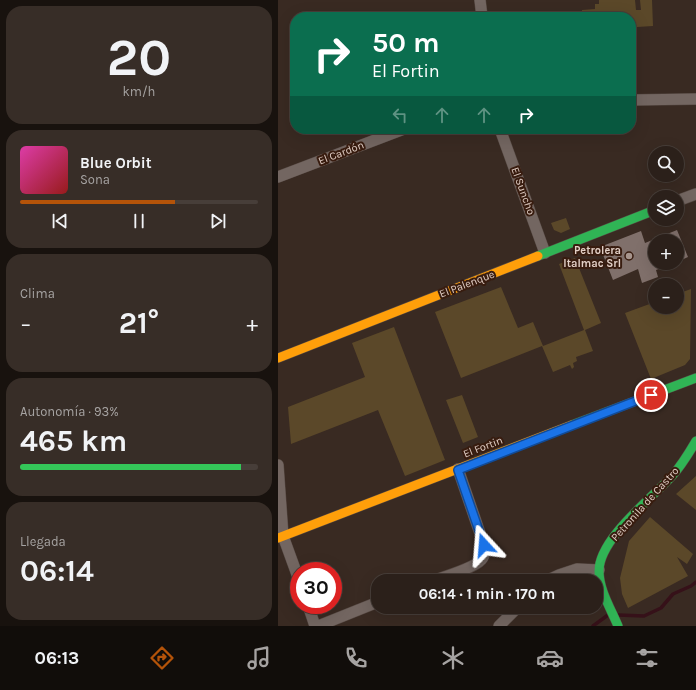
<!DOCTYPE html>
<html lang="es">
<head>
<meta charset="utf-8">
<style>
	:root { --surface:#2b201a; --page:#372d27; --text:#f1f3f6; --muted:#a6a3a2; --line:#473e39; --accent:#b45309 }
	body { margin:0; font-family:Karla,sans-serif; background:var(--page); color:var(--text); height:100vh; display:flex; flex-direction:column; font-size:15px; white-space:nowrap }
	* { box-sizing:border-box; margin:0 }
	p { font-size:13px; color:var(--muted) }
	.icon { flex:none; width:22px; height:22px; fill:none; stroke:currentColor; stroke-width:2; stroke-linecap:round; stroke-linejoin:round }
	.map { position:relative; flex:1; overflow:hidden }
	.drawer { display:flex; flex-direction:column; gap:6px; padding:6px; background:#18120e; width:278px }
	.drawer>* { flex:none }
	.top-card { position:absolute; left:12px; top:12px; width:346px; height:122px; border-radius:16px; box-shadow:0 4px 16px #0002,0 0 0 1px var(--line); background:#0b6e4f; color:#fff; overflow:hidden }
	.tools { position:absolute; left:370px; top:146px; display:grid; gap:8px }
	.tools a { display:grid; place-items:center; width:36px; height:36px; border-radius:50%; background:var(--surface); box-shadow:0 4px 16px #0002,0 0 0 1px var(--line); font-size:20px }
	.speed { position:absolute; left:12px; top:562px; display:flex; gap:8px; font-size:20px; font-weight:700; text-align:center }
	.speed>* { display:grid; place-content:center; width:52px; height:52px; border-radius:50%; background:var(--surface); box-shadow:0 4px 16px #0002,0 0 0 1px var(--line); line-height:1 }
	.speed .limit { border:6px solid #d22; background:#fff; color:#111 }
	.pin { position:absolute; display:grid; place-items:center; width:34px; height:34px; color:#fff; margin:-17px; border:2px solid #fff; border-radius:50%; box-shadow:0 1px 4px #0007 }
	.me { position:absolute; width:44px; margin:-22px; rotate:341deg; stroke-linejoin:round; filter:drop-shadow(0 0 3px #0008) }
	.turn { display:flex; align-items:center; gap:14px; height:84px; padding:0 16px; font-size:18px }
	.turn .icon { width:52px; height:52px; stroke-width:2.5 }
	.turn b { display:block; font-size:28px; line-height:34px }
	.lanes { display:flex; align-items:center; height:38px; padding:0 16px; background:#0003; justify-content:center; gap:20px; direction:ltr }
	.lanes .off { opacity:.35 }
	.big { font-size:30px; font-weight:700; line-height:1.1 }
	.drawer .widget { flex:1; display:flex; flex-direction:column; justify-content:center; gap:6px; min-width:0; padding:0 14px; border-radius:16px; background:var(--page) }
	.drawer .dial { align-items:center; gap:0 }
	.dial b { font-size:52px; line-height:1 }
	.song { display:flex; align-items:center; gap:12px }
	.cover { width:48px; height:48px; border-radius:6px; background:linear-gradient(135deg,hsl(320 70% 55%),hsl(0 70% 35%)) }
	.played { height:4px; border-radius:2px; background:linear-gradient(90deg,var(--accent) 65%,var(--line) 65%) }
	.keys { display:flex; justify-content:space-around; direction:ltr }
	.heat { display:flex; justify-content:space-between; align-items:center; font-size:22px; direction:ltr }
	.charge { height:6px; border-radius:3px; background:linear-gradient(90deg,#34c759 93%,var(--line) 0) }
	.trip { position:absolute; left:93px; top:574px; width:232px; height:40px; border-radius:16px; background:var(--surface); box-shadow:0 4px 16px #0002,0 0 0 1px var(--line); font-weight:700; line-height:40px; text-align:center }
	.tabs { display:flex; height:64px; justify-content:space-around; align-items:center; background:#110d0a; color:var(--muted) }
	.tabs .icon { width:28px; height:28px }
	.tabs .on { color:var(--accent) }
	.tabs b { font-size:18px; color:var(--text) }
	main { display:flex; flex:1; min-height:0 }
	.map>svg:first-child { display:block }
</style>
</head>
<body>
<main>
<section class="drawer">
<div class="widget dial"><b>20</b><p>km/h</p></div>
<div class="widget">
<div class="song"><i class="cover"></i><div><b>Blue Orbit</b><p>Sona</p></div></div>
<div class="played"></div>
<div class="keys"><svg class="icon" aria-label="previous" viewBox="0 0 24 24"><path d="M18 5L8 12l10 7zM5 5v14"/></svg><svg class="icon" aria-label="pause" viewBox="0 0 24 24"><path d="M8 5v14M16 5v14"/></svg><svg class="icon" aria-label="next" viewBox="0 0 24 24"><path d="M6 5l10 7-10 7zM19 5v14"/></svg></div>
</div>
<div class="widget"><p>Clima</p>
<div class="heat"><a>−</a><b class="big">21°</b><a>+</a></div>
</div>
<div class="widget"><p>Autonomía · 93%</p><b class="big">465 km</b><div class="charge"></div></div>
<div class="widget"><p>Llegada</p><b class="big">06:14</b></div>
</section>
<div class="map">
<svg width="418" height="626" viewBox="0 0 418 626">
	<rect width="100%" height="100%" fill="#392a22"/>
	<path fill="#5b4829" d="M321,0h36l1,10h5l-1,-10h12l1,26 -16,1v14l-6,3v-27h-49v-7l13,-1v-5h4z
		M288,218l4,11 -9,4 -7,-3 -3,-7z
		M297,258l26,65 -16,7 8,21 -17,6 1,4 -4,2 1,4 -2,2 -2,-4 -17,7 -11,-26 -81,32 -26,-66 66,-25 17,41 15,-6 10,24 41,-16 -25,-66z
		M413,289l-1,70 -5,6 -34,14 -26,-66 30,-11v5h22v-13z
		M116,327l51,133 -40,16 -27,-66 -87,34 -3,-37 77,-30 -13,-34z
		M184,395l16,42 -15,6 -17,-43z
		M418,476v34l-20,-16z
		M372,517l43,37 -6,10 -10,-7 11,19 -60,32 -6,-14 -2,-16 9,-37z"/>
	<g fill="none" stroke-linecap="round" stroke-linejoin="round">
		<path stroke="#361119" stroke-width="3.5" d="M340,615l26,1 17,-8 12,-14 18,-8 5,-4
			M315,626l15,-11"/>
	</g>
	<path fill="#80706b" d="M399,230l11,27 -11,5v-21h-22v22h18l-17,7 2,7 -16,6 -4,-14 -25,11 -13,-33 41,-16 4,12z"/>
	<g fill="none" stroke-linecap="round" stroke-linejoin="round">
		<g stroke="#554842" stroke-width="12">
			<path id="street" d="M202,0l2,17
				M353,100l65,-1
				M222,129l45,124
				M0,177l126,-48
				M399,201l19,-7
				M0,465l5,71 16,44
				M154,581c12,-4 42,-13 49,-21 4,-4 4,-10 3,-15l-26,-76
				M268,581l13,-6 18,-6 22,1
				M30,605l7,21
				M40,626l60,-24
				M221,626l19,-19"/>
		</g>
		<g stroke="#554842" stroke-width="10">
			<path id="fast" d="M260,256l117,-46
				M294,425l124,-47
				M340,626c-7,-17 -19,-36 -19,-55 0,-32 52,-72 73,-95 9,-10 17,-23 24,-35"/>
		</g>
		<g stroke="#554842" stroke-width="10">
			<path id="slow" d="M0,358l260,-102
				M0,538l294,-113"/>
		</g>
		<use href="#street" stroke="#736661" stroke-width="11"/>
		<use href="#fast" stroke="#30b455" stroke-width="9"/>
		<use href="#slow" stroke="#ff9f0a" stroke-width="9"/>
	</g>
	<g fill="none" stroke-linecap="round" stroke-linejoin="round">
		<g stroke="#114b97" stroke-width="10">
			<path id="route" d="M206,545l-26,-75 193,-75"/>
		</g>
		<use href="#route" stroke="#1a73e8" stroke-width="7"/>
	</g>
	<circle fill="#a7958d" stroke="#381c0f" stroke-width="1.5" cx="351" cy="256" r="4"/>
	<g text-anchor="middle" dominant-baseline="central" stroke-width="4" stroke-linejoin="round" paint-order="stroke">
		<g font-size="11" fill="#e2cfc6" stroke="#381c0f">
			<text transform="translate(63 153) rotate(-21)">El Cardón</text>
			<text transform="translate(245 191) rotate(70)">El Suncho</text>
			<text transform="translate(189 284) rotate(-21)">El Palenque</text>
			<text transform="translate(205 447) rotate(-21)">El Fortin</text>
			<text transform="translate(367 504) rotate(-48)">Petronila de Castro</text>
		</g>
		<g font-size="11" font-weight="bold" fill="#e2cfc6" stroke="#381c0f" text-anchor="end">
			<text x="343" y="250">Petrolera<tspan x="343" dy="13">Italmac Srl</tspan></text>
		</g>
	</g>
</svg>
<div class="tools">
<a><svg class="icon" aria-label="search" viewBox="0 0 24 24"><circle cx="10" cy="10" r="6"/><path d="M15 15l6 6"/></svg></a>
<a><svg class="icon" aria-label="layers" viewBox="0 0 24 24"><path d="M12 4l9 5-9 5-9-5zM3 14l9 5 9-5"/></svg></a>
<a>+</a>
<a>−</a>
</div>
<div class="speed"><div class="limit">30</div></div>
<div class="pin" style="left:373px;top:395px;background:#d93025"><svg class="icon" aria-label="arrive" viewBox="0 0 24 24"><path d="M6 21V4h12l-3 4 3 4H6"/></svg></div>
<svg class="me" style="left:206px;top:545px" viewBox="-20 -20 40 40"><path d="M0-17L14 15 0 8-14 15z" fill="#1a73e8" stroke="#fff" stroke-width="4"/></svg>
<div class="trip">06:14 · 1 min · 170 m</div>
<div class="top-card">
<div class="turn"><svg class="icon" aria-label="right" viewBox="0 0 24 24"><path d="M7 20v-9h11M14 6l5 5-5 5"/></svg><div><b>50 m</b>El Fortin</div></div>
<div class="lanes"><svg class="icon off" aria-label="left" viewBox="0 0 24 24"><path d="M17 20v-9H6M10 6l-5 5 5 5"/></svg><svg class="icon off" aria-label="ahead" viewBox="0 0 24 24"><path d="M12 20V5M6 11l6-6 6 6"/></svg><svg class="icon off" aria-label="ahead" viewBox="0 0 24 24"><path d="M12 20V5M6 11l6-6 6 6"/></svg><svg class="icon" aria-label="right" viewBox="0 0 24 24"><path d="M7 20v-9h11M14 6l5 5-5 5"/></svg></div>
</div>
</div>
</main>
<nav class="tabs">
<b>06:13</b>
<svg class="icon on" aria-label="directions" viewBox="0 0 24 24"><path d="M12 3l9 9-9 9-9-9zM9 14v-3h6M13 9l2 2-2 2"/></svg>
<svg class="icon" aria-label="music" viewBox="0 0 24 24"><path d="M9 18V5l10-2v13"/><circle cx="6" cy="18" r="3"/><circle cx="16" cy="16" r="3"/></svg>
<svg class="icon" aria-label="phone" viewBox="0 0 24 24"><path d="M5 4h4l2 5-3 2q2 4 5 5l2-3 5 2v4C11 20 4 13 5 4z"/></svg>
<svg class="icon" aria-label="climate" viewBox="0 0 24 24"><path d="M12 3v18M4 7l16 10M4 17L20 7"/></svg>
<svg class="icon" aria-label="car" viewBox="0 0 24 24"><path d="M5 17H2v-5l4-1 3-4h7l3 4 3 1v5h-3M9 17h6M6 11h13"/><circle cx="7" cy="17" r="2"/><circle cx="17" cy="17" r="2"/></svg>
<svg class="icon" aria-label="filters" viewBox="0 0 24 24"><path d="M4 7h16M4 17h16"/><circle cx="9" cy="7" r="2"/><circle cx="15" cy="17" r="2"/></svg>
</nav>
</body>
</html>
